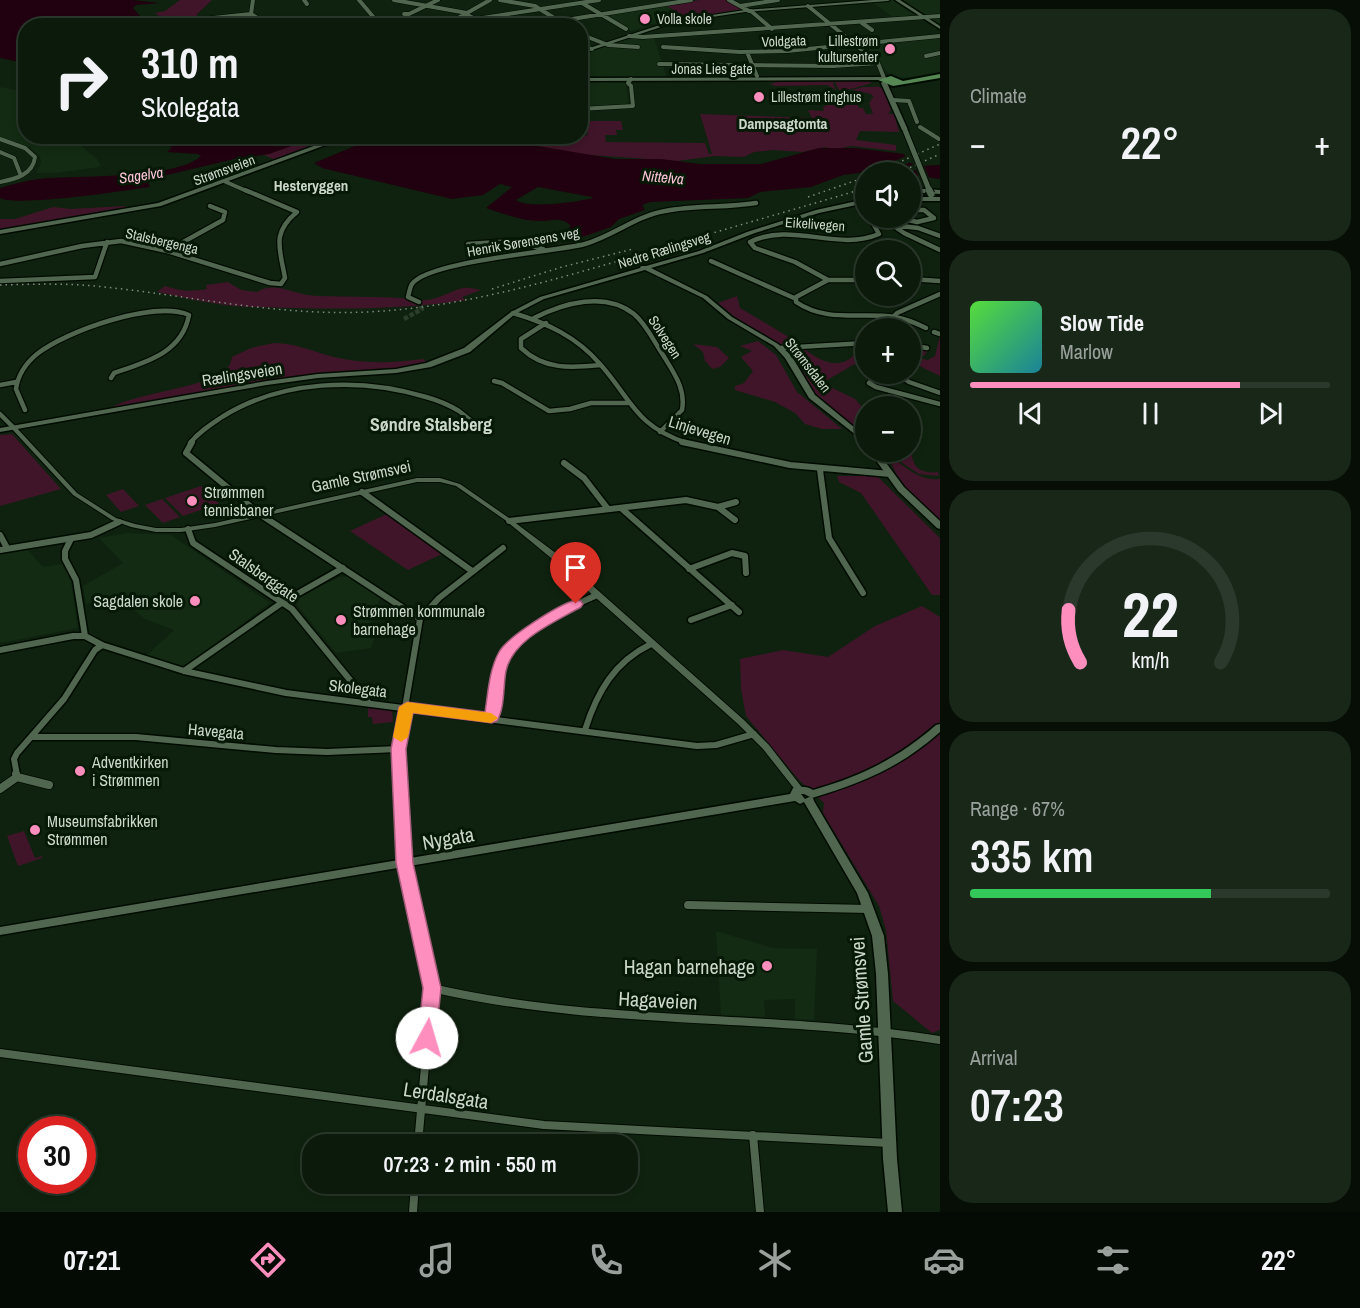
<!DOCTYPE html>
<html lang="en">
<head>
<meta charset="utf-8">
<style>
	:root { --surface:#0b1a0b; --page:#192719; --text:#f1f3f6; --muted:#9aa19d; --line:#2b382c; --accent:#fe8ebd }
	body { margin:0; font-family:"Archivo Narrow",sans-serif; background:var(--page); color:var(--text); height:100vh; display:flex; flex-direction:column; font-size:22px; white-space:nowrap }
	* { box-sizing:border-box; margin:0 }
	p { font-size:20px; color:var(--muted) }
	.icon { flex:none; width:33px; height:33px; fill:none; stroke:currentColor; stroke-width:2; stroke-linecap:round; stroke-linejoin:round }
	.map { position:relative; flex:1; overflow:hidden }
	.details { display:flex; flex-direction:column; gap:9px; padding:9px; background:#060e06; width:420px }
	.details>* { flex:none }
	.banner { position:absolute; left:18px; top:18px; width:570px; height:126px; border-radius:24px; box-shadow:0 3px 9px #0003,0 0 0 2px var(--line); background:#0b1a0b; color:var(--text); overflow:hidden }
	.tools { position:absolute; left:855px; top:162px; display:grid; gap:12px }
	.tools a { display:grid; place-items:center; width:66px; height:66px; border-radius:50%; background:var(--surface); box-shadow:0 3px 9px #0003,0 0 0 2px var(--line); font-size:30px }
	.speed { position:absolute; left:18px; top:1116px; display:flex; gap:12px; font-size:30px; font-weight:700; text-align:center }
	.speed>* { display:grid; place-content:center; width:78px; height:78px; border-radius:50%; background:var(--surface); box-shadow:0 3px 9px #0003,0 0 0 2px var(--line); line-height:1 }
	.speed .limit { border:9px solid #d22; background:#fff; color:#111 }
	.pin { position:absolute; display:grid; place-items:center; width:51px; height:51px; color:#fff; margin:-62px -26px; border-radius:50% 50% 50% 0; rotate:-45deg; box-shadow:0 0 6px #0007 }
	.pin .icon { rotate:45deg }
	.me { position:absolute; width:66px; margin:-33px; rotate:6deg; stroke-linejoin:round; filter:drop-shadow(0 0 4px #0008) }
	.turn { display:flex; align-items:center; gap:21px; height:126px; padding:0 24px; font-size:27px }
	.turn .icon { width:78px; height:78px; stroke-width:2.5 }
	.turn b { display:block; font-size:42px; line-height:51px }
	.big { font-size:45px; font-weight:600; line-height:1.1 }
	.details .widget { flex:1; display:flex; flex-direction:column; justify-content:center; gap:9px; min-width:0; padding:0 21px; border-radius:24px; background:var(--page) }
	.details .dial { align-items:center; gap:0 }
	.dial svg { height:156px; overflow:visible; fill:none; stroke:var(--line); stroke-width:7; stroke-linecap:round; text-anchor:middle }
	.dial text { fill:var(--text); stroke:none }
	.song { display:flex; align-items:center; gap:18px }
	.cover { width:72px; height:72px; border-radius:9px; background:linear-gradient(135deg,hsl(110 70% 55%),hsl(190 70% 35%)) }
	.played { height:6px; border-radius:3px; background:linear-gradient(90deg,var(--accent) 75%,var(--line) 75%) }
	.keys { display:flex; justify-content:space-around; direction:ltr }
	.heat { display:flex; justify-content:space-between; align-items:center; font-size:33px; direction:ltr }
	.charge { height:9px; border-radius:4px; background:linear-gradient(90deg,#34c759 67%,var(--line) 0) }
	.trip { position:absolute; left:302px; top:1134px; width:336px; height:60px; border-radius:24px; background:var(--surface); box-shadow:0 3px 9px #0003,0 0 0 2px var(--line); font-weight:600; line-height:60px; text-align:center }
	.dock { display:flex; height:96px; justify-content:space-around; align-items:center; background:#040a04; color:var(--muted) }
	.dock .icon { width:42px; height:42px }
	.dock .selected { color:var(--accent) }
	.dock b { font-size:27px; color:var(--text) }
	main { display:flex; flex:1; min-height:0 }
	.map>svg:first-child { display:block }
</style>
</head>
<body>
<main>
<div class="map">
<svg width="940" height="1212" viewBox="0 0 940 1212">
	<rect width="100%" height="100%" fill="#0f220f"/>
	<path fill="#132b12" d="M856,0h84v27l-15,-8 -31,-1 -22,-16z
		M665,5l22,13 -35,6 -21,7 -28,-17z
		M630,37l24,1 13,40h-42l4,28 -48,2 -1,-52z
		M940,37v37l-47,5 -15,-18 -19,-15z
		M0,87l25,5 1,44 45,1 26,22 3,5 -1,3 -43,6h-20l5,-10 -1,-7 -10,-9 -30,-10z
		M127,533l44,2 99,68 -84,63 -7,1 -33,-11 28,-26 -29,-11 -26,-21 -33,6 -3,-18 40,-23 -24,-25z
		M24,546l19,21 19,-3 9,18 7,46 -78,15v-91z
		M340,577h9l31,20 -10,30 8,2 -7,19 -35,5 -42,-51 3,-5z
		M716,931l57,17 44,1 -3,71 -19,-1v-20l-31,1 1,17 -44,-2z"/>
	<path fill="#401529" d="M180,0h32l-15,14 -1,7 3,4c-17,0 -31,-2 -44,-12l10,-2z
		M700,0h25l18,9 -55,9 -23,-13z
		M837,81h32l3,2 -21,6 -12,1 -4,-8 -2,1 3,7 -9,-5 -52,1 -5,-2 8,-2z
		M873,84l10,5 8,21 -3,4h6l5,18 -39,-1 -4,9 40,5v6l-44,-5 -17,3 -11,-2 -21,5 -30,-2 -19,2 -10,5 -29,-1 -38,5 -101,-7 -89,-17 93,-1 8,-1 -3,-14h36l2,9h-7l1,5h-12l1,7 99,1 4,11h3l-12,-40 112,4 -4,-8 16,1 -1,-4 3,-1 -3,-6 28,2v-3h4l4,9h4l3,6h7l-4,-11 3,-4 -3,-1h5l-3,-4 -19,-4 11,-3h14z
		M316,137h26l-64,24 -14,-6z
		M125,206l8,6 -133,21v-14h15l38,-12 18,2z
		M228,282l13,8 16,2c18,-12 38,4 61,4 35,1 70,0 105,4 13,1 27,-9 40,-12 5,-1 12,1 18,2l-19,7 4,3c-74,11 -140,9 -214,7 -31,0 -64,-9 -95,-15l8,-6c15,5 26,6 42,3l-1,-4z
		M737,296l3,12 52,31 -10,7 -47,-29 -17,-14z
		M940,336v40l-27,-13 1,-5h-3v-12l16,5 -3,5 -7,2 11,2 7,-4z
		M758,341l18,14 21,37 45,37h-20l-17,-5 -10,-11 -20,-11 -40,-12v-4l9,-3 9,-12 -12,-14 11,-6 -12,-5z
		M274,343c21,0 40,9 60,14 28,7 61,6 89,2l5,4 -23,7 -87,5 -203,36 -5,-3c31,-17 91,-18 116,-39 4,-3 5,-7 6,-12l19,-9z
		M693,344l24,3 12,11 -9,9 -8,2 -7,-8 -2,-9z
		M865,344v18l-12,3 -31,18 33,16 10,11v26l-48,-40 -29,-45 15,-3c13,10 33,23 49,9 5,-5 6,-11 13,-13z
		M12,434l49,55 -61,17v-71z
		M886,452h24l2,1c0,16 12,21 26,19l1,4 -20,-2z
		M885,454c20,10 30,27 55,25v41c-14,-13 -30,-25 -41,-41 -5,-9 -6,-15 -14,-25z
		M837,476h40l63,62v57h-8l-71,-102 -22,-11z
		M201,486l18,18 -36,12 -18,-18z
		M123,489l16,17 -18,6 -15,-17z
		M162,499l18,18 -17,6 -18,-18z
		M389,513l57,39 -38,18 -58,-39z
		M922,606l18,11v413l-8,3 -39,-32 -7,-71 -7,-24 -56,-93 1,-10 -25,-23 -53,-64 -5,-27 -1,-30 43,-9 45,7 47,-31z
		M368,708l24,2 1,12 -20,2 -1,-7h-4z
		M24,831l11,27 7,-2v2l-24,8 -11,-30z"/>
	<path fill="#21000f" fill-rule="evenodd" d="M0,0h133l27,3 -24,2 -3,3 7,8 24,7 -2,3h-136l-1,37 -25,-5z
		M479,136l136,23h46l39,5h61l58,-16h36l49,6 4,8 11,4 21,-1v14l-22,-3 -7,2 -1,-6h-45l-22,3 -32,12 -51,5 -12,6 -98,4 -8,3 3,5 -26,9 -8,8 -43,15 -7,-6 10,-10c-8,-9 -18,-6 -28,-5 -18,1 -39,-7 -57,-13l26,-21 -12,-3 -17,11 -31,4 -130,-31 -8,-5 60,-25 -2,-1zM538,187l54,10 1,1c-14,4 -67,11 -77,2z
		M120,137h197l-48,17 -35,5 -88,21 4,6 -1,1c-26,4 -132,20 -149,11v-10c16,-5 33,-9 50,-10 33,-2 128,0 151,-22l-3,-2 -31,-2 5,-5 -15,-5v-2z"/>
	<path fill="#0f220f" d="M909,155l5,6 16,2 -6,3 6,14h-10l-4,-10 -6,2h-13l17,-8 -1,-3 -25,11h-21z"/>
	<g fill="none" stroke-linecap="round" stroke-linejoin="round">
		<path stroke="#2b3d2b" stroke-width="4.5" stroke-dasharray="4.5 2" stroke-linecap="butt" d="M404,319l18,-10 -3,-7"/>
		<g stroke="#000b00" stroke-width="5">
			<path id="minor-far3" d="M253,0l-2,14 19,12
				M304,0l3,4
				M359,0l22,26
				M394,0l73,13
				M500,0l35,6 32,20
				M729,0l20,11
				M582,3l44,26
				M740,6l38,-6
				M808,6l70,57 6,15
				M751,11l21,18
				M404,14h5l29,-14
				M465,14l26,12
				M333,19l3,2 -1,5
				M476,19l123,-19
				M194,20l57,-6
				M862,23l10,7
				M444,26l46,-26
				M528,26l163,-26
				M580,34l28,11 30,2
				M629,36l14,1 297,-21
				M580,47l12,2
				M663,47l77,5 47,-1 153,-15
				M747,52l10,24
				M926,56l14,-3
				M659,64l174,2 45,-3
				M893,100l16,1 8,21
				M580,109l53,-3 -2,-20 -3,-3 3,-4
				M920,127l19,12
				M0,139l25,9 10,9c-2,18 -20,22 -35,25
				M0,152l14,6 7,18
				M226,182l23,10"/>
		</g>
		<g stroke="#000b00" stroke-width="7">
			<path id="minor-far2" d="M885,220l15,-2 17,4 17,-4 -10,-8h-14
				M885,220l19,13 36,17
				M893,225l25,3 22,8
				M468,244l47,-3 28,8
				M167,251l56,-31 2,-8 -15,-6
				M711,261l83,37
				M0,264l82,-18 39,-5 46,10 103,32 11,1 4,-6c-5,-29 -14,-45 12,-66l-52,-22
				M910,279l30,2
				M828,280l-32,17v5c31,21 65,10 99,15 11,2 21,6 31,11
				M866,280h-38l-33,-18 -40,-14 -5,-6c42,-21 87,10 129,-8l-9,-16
				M0,281l95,-4 12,-35
				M419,302l-11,-5c1,-4 2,-10 4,-13 16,-23 142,-32 173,-40 28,-8 51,-28 80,-33 30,-6 61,-3 91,-8
				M513,313c34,10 64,24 87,51 32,36 35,62 87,79
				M893,317l4,-4 43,-19
				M534,318c30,-15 71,-27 100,-4 13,11 20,28 29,41 11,18 23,34 19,55l-22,22
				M546,323l-25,16v9c23,22 50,20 79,17
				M934,332l6,2
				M910,345l17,3
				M780,348l86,-5
				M879,374l-10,9 7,4 64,17
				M897,374l12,8 31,11
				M494,381l8,2 47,28 21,-2 21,-6h37
				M0,385l16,-3
				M25,410l-9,-21c2,-14 10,-26 21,-35 29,-23 117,-54 152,-39 -7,38 -43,47 -75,58l-3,5
				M0,414l13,13
				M190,443c9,-11 20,-18 32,-26 59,-37 138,-40 204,-20 11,3 23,8 33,14 7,5 11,11 19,13"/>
		</g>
		<g stroke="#000b00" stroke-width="9">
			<path id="minor-far1" d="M192,442l-6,11 75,62 159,104
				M682,442l108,23 100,9
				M564,463l20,15 24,31
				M820,470l9,68 34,55
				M362,492l110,79
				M718,507l18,-5
				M621,508l118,104
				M509,521l177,-21 32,7 17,13
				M188,529l5,14 99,66 76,93
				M0,535l7,13
				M71,539l-6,12v8l11,21 9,56
				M0,550l91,-15 28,-13
				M689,569l43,-16 13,3 1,17
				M691,620l41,-15
				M0,650l73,-14h12l17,9 82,26 102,22 411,53 19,-1 38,-11
				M184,671l99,-69 60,-34
				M492,718c3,-19 2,-41 11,-59 16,-33 63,-50 94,-64
				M585,730c12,-38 29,-68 66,-86
				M31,737h105l140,13 51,2 71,-3
				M17,775l-3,-16 3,-6 47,-54 31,-49 7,-5
				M400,775l-2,-26 22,-130 19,-21 64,-50"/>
		</g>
		<g stroke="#000b00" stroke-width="10">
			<path id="minor" d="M400,774l6,104 26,110 -14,156
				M17,777l32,8
				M0,789l17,-12 -1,-3
				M688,905l181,4
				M432,988c167,39 340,25 508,52
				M0,1053l544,72 345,18
				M753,1135l7,77
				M413,1212l2,-28"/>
		</g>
		<g stroke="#000b00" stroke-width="2">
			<path id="tertiary" d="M873,0h17l-2,1 -143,11 -72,11 -93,31v-3l92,-30 73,-11z
				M13,425l2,1 62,67 39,25 19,6 21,4h25l34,-5 202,-45h23l20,6 49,34 48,36 187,166 25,25 35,45 -1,2h-6l-34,-43 -25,-25 -187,-166 -46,-38 -49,-34 -16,-4h-23l-202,45 -34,5h-25l-25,-5 -19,-7 -39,-25 -62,-67v-2z"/>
		</g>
		<g stroke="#000b00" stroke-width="3">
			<path id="secondary" d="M895,0h5l40,26v3z
				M882,77l3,2 -1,1 -304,1v-2l2,-1z
				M884,81l3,2 21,47 -1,1 -5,-1 -21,-47z
				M341,136h9l-189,70 -161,28v-4l158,-27z
				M910,188l30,2v4l-30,-2z
				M910,197h30v4h-30z
				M866,199v4l-47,10 -64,20 -52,20 -52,15 56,28 25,21 46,27 13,11 24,40 51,42v6l-57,-45 -24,-40 -11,-12 -46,-27 -25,-21 -58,-28 -101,29 -29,15 -45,38 -39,15 -35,6 -78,5 -51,7 -267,47v-4l267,-47 51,-7 78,-5 30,-6 38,-15 47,-36 29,-15 100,-29 1,-2h5l53,-15 48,-19 69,-22z
				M870,452h8l26,35 36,34v8l-3,-1 -39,-37z
				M940,724v8c-39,35 -78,51 -128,66l-8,-4h-3l4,5 4,-2 4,1 1,3 54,92 16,43 4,38 9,185 5,53h-14l-5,-53 -7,-185 -4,-38 -15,-43 -53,-91 -4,2 -5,-3 -795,134v-8l790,-133 3,-6c8,-2 14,-2 20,2 49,-14 85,-32 123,-65z"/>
		</g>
		<g stroke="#000b00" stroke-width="4">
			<path id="primary" d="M940,74v4l-47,8 -15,-6 13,-4 12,5z"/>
		</g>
		<use href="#minor-far3" stroke="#51664f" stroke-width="4"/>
		<use href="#minor-far2" stroke="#51664f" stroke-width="4.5"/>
		<use href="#minor-far1" stroke="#51664f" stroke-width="6"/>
		<use href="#minor" stroke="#51664f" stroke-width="8"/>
		<use href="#tertiary" fill="#51664f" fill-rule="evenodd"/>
		<use href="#secondary" fill="#51664f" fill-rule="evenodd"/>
		<use href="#primary" fill="#558853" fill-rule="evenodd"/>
		<path stroke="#7e8d7d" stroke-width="1.5" stroke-dasharray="1.5 4" stroke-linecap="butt" d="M877,172l63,-28
			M900,172l40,-18
			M808,197l58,-20
			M0,285c35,-1 70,-2 104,2 88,9 173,29 262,25 93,-4 181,-30 269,-56 77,-23 154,-45 231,-68
			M492,289l70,-22 71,-18"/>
		<g stroke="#000b00" stroke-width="7" stroke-linecap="butt">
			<path id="secondary-bridge-far1" d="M905,130l25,62"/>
		</g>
		<g stroke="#000b00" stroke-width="9" stroke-linecap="butt">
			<path id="secondary-bridge" d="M929,190l2,4"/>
		</g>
		<use href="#secondary-bridge-far1" stroke="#51664f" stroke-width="5"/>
		<use href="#secondary-bridge" stroke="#51664f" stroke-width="7"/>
	</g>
	<path fill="#fe8ebd" stroke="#a55c7b" stroke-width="1.5" d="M576,600l5,1 2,3 -2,3c-26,15 -68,32 -75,64 -3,16 -1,37 -9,50l-5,2 -79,-10 -7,36 7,114 28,125 -5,50 -3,5 -6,3 -7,-3 -2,-5 5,-50 -27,-125 -5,-114 8,-42 8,-5 78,10c3,-19 4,-42 14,-60 8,-15 60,-48 77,-52z"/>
	<path fill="#f59e0b" d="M407,702l84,11 7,5 -7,5 -78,-10 -5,24 -7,5 -8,-5 6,-30z"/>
	<g fill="#fe8ebd" stroke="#061806" stroke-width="2">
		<circle cx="645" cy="19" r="6"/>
		<circle cx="890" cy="49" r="6"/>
		<circle cx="759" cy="97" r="6"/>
		<circle cx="192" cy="501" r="6"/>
		<circle cx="195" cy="601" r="6"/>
		<circle cx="341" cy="620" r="6"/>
		<circle cx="80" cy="771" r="6"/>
		<circle cx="35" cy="830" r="6"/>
		<circle cx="767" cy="966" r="6"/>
	</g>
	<g text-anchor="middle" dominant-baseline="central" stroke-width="6" stroke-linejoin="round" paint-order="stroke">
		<g font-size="14" fill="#cbd7ca" stroke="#061806" text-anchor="start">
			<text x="657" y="19">Volla skole</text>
			<text x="878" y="41" text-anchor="end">Lillestrøm<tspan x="878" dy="16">kultursenter</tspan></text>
			<text x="771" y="97">Lillestrøm tinghus</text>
		</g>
		<g font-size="14" fill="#cbd7ca" stroke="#061806">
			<text transform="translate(784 41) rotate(-2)">Voldgata</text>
			<text x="712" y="69">Jonas Lies gate</text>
			<text transform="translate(224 170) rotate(-20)">Strømsveien</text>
			<text transform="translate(815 224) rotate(4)">Eikelivegen</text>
			<text transform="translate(162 241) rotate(13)">Stalsbergenga</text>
			<text transform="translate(523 242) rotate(-10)">Henrik Sørensens veg</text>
			<text transform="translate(664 250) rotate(-17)">Nedre Rælingsveg</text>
			<text transform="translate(665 337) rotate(57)">Solvegen</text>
			<text transform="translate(808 365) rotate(52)">Strømsdalen</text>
		</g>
		<g font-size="15" font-weight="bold" fill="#cbd7ca" stroke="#061806">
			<text x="783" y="123">Dampsagtomta</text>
			<text x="311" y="185">Hesteryggen</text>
		</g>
		<g font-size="15" font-style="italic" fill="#fcc2d8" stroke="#061806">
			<text transform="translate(141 175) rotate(-8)">Sagelva</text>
			<text transform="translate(663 177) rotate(5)">Nittelva</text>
		</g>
		<g font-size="16" fill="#cbd7ca" stroke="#061806">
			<text transform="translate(242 374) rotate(-9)">Rælingsveien</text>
			<text transform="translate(700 430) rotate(17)">Linjevegen</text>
			<text transform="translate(361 476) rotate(-12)">Gamle Strømsvei</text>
			<text transform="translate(264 575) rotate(35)">Stalsberggate</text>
			<text transform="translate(358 688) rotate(7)">Skolegata</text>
			<text transform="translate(216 731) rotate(5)">Havegata</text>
		</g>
		<g font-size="16" fill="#cbd7ca" stroke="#061806" text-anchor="start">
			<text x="204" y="492">Strømmen<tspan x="204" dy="18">tennisbaner</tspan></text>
			<text x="183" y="601" text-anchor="end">Sagdalen skole</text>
			<text x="353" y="611">Strømmen kommunale<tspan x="353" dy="18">barnehage</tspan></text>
			<text x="92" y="762">Adventkirken<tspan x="92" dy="18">i Strømmen</tspan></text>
			<text x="47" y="821">Museumsfabrikken<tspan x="47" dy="18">Strømmen</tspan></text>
		</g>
		<g font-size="18" font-weight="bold" fill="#cbd7ca" stroke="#061806">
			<text x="431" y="424">Søndre Stalsberg</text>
		</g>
		<g font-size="20" fill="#cbd7ca" stroke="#061806">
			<text transform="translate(448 838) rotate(-10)">Nygata</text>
			<text transform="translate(658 1000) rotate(3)">Hagaveien</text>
			<text transform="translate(861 1000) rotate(-94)">Gamle Strømsvei</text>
			<text transform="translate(446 1095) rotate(9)">Lerdalsgata</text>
		</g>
		<g font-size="20" fill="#cbd7ca" stroke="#061806" text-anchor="end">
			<text x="755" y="966">Hagan barnehage</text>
		</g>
	</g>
</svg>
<div class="tools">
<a><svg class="icon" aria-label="sound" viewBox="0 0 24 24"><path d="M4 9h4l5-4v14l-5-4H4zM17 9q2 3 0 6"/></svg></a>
<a><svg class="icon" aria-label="search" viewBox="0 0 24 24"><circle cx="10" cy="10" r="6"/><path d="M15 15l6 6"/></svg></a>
<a>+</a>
<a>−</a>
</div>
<div class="speed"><div class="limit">30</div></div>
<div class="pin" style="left:576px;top:604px;background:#d93025"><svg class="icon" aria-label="arrive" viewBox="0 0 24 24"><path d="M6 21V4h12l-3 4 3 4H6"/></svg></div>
<svg class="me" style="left:427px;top:1038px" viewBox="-20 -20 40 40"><circle r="19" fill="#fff"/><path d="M0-13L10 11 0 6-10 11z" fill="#fe8ebd"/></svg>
<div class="trip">07:23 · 2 min · 550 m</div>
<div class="banner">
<div class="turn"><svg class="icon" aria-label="right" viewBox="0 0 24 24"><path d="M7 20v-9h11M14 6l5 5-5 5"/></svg><div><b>310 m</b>Skolegata</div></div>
</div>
</div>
<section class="details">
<div class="widget"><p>Climate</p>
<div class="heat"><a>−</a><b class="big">22°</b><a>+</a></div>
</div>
<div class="widget">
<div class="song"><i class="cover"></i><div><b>Slow Tide</b><p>Marlow</p></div></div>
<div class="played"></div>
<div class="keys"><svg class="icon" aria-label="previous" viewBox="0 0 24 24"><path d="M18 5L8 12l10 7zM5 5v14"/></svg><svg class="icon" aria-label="pause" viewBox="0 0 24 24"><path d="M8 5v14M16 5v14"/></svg><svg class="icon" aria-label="next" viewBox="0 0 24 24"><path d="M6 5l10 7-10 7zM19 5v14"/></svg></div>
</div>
<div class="widget dial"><svg viewBox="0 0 100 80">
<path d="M14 69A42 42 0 1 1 86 69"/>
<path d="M14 69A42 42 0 0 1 8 42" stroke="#fe8ebd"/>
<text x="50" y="56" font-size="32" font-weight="700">22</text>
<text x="50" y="72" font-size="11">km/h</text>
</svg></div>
<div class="widget"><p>Range · 67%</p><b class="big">335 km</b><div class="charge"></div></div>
<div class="widget"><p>Arrival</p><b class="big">07:23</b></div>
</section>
</main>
<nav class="dock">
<b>07:21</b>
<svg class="icon selected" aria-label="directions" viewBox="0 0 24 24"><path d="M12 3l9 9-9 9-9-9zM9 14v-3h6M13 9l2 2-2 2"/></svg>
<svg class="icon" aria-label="music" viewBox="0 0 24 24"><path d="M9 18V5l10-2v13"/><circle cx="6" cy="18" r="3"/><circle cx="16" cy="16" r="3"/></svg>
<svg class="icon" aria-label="phone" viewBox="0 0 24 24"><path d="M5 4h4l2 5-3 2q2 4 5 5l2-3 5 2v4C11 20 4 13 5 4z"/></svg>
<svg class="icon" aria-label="climate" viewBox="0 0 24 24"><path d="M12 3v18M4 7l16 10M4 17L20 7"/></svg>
<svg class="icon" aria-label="car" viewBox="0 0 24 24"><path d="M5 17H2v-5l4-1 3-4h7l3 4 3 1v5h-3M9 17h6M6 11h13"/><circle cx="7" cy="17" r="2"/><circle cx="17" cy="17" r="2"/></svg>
<svg class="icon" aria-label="filters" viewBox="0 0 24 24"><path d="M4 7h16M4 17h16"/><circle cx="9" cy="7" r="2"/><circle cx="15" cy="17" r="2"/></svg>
<b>22°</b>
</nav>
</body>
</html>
